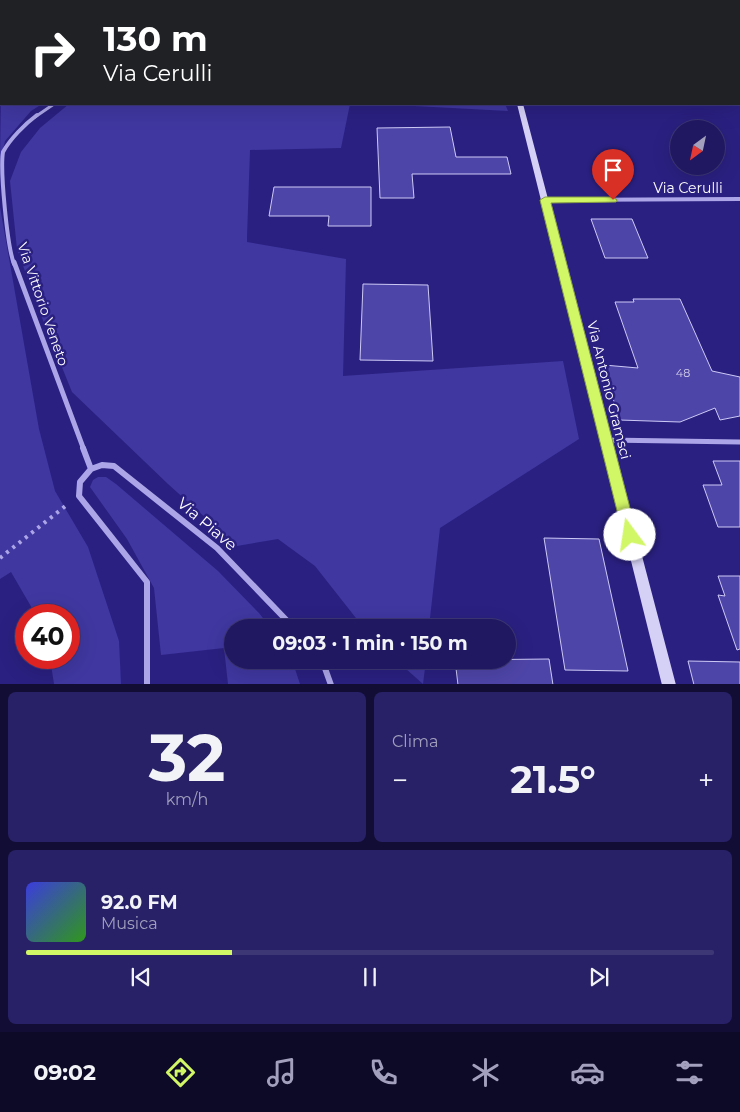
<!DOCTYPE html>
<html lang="it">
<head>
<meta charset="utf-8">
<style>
	:root { --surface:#201861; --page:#282167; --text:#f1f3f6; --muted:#a2a0bd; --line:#3d3776; --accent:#d1f666 }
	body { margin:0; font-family:Montserrat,sans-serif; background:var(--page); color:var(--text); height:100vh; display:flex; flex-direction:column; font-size:19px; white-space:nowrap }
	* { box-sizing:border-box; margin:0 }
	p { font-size:16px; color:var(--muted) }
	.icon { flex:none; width:28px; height:28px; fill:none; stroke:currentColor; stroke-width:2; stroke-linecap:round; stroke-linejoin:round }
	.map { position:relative; height:684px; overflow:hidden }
	.drawer { display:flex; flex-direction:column; gap:8px; padding:8px; background:#120d35; flex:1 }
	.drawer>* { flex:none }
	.hud { position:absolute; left:0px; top:0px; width:740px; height:105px; box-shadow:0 5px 20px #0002,0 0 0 1px var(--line); background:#202124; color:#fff; overflow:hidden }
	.needle { width:32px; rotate:213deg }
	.fabs { position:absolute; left:670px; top:120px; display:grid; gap:10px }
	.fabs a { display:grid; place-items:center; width:55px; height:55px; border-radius:50%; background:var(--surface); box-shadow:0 5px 20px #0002,0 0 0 1px var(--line); font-size:25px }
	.speed { position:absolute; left:15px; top:604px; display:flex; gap:10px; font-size:25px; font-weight:700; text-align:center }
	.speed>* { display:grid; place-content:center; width:65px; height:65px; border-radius:50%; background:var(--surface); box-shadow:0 5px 20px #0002,0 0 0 1px var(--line); line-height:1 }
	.speed .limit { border:8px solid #d22; background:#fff; color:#111 }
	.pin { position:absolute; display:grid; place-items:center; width:42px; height:42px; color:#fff; margin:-51px -21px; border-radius:50% 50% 50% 0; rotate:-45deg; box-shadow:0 0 5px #0007 }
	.pin .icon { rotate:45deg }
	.me { position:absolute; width:55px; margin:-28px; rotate:346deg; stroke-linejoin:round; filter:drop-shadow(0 0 4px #0008) }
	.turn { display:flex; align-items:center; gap:18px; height:105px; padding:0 20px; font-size:22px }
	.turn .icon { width:65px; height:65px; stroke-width:2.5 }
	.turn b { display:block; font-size:35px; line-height:42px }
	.big { font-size:38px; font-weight:700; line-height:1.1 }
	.drawer .card { flex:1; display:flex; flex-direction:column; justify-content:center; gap:8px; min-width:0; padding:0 18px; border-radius:8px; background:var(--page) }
	.drawer .dial { align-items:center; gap:0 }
	.dial b { font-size:65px; line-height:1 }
	.song { display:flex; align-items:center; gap:15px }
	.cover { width:60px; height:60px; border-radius:8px; background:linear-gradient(135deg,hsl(240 70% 55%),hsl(110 70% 35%)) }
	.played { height:5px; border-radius:2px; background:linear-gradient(90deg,var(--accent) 30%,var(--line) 30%) }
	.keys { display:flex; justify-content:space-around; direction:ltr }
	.heat { display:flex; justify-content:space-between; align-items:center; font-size:28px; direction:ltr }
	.drawer .tiles { flex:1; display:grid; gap:8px; grid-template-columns:1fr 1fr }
	.card:last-child { grid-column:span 2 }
	.trip { position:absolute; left:224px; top:619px; width:292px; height:50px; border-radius:25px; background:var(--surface); box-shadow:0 5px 20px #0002,0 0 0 1px var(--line); font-weight:700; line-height:50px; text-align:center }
	.tabs { display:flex; height:80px; justify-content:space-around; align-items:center; background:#0d0a27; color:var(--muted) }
	.tabs .icon { width:35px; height:35px }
	.tabs .current { color:var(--accent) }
	.tabs b { font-size:22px; color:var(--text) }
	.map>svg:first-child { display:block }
</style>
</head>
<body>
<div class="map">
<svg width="740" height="685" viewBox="0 0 740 685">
	<rect width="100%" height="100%" fill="#2a2081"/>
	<path fill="#4037a0" d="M523,0h217v20l-1,-19z
		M1,89v15h41l-11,7 -26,30 -5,21z
		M69,104h281l-9,44 -91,2 -3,87v5l99,17 -3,117 220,-15 16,78 -139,89 -11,99h-66l-48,-61 -37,-27 -41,7 -69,-62 -96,-92 -32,-79 -23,-64 -7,-68 11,-29 19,-24z
		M377,104h128l3,7z
		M0,207l39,222 16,62 33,56 31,94 2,43h-67l-4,-26h19v-43h-33l-25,-43 -11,7z
		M98,477h8l10,7 102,87 41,42 11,14 -38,1v32h60l8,24h-72l-4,-36 -63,7 -7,-67 -27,-49 -37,-52 3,-7z
		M396,660h30l-3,24z"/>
	<path fill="#4e45a8" stroke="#cdcaf6" d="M450,127l6,30h51l4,17h-99l2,24h-34l-3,-70z
		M274,187h97v39h-43l1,-10h-60z
		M591,219h41l16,39h-43z
		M363,284l65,1 5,76 -73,-1z
		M633,299h47l32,72 28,6v39l-20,4 -5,-12 -35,14 -61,-2 -15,-55 34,3 -23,-66h19z
		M713,461h27v66h-22l-15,-42h19z
		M544,538l55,1 29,132 -63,-1z
		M718,576h22v73l-3,1 -19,-55 7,1z
		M549,659l4,26h-95l-3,-25z
		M688,661l52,1v23h-46z"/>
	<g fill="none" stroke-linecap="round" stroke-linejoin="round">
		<path stroke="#aca6e8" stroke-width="4" stroke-dasharray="3 5" stroke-linecap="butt" d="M0,558l68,-54"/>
		<path stroke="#aca6e8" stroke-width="3" d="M194,1l2,-1
			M35,117l19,-13"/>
		<path stroke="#aca6e8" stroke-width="4" d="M545,200l195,-1
			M14,264c-7,-19 -14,-94 -11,-112 7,-13 22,-28 34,-37"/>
		<path stroke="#aca6e8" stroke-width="5" d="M14,262l70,188
			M606,440l134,2"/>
		<path stroke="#aca6e8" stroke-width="6" d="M83,448l8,21
			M91,469l11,-4 12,1 103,82 77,80
			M91,469l-11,13 -1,14 68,86v103
			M322,660l9,25"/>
		<path fill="#d4d0f6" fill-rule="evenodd" d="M489,0h6v1h-6z
			M517,104h6l153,581h-14z"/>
	</g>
	<path fill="#d1f666" stroke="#88a042" d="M613,197l4,3 -1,2 -65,1 86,332 -2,4 -5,2 -5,-2 -2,-4 -83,-335 5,-3z"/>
	<g text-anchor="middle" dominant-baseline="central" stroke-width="5" stroke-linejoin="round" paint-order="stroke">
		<g font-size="11" fill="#d3d0e9">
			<text x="683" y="373">48</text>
		</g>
		<g font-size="14" fill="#fff" stroke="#2a2081">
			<text x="688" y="188">Via Cerulli</text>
			<text transform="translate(43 304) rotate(71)">Via Vittorio Veneto</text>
			<text transform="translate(609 390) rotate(76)">Via Antonio Gramsci</text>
		</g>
		<g font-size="16" fill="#fff" stroke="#2a2081">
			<text transform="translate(207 524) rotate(40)">Via Piave</text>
		</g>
	</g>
</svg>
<div class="fabs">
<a><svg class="needle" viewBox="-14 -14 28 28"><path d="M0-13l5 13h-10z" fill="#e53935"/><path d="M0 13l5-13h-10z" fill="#a2a0bd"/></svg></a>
</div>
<div class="speed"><div class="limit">40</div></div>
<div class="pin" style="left:613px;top:200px;background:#d93025"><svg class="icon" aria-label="arrive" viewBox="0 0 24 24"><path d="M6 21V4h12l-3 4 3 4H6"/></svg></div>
<svg class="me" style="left:630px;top:535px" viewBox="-20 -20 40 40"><circle r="19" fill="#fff"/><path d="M0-13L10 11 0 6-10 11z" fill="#d1f666"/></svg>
<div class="trip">09:03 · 1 min · 150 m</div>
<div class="hud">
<div class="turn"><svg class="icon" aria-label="right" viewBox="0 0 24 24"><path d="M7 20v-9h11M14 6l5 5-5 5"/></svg><div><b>130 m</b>Via Cerulli</div></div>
</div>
</div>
<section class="drawer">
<div class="tiles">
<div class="card dial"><b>32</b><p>km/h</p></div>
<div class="card"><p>Clima</p>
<div class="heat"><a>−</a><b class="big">21.5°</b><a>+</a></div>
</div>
<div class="card">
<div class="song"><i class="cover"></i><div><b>92.0 FM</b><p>Musica</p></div></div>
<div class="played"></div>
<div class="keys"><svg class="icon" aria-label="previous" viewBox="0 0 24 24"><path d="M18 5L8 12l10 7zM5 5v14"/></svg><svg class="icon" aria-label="pause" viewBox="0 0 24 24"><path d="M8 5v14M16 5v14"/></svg><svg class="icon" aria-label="next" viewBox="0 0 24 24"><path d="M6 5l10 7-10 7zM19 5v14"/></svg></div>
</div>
</div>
</section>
<nav class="tabs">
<b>09:02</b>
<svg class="icon current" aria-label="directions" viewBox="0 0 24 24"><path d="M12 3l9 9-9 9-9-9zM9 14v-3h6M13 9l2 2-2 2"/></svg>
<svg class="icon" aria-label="music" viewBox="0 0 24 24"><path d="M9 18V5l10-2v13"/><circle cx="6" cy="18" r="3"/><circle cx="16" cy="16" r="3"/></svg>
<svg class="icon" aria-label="phone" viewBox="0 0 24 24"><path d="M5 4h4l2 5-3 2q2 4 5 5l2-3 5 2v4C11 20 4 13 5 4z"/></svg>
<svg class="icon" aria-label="climate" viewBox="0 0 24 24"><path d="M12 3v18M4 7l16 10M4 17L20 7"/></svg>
<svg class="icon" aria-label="car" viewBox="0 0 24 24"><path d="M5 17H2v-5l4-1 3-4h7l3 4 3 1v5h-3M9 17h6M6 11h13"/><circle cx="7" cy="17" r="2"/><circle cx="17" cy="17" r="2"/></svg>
<svg class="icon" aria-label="filters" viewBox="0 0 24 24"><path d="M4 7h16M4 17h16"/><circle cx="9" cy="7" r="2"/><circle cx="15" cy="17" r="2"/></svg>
</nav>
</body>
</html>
